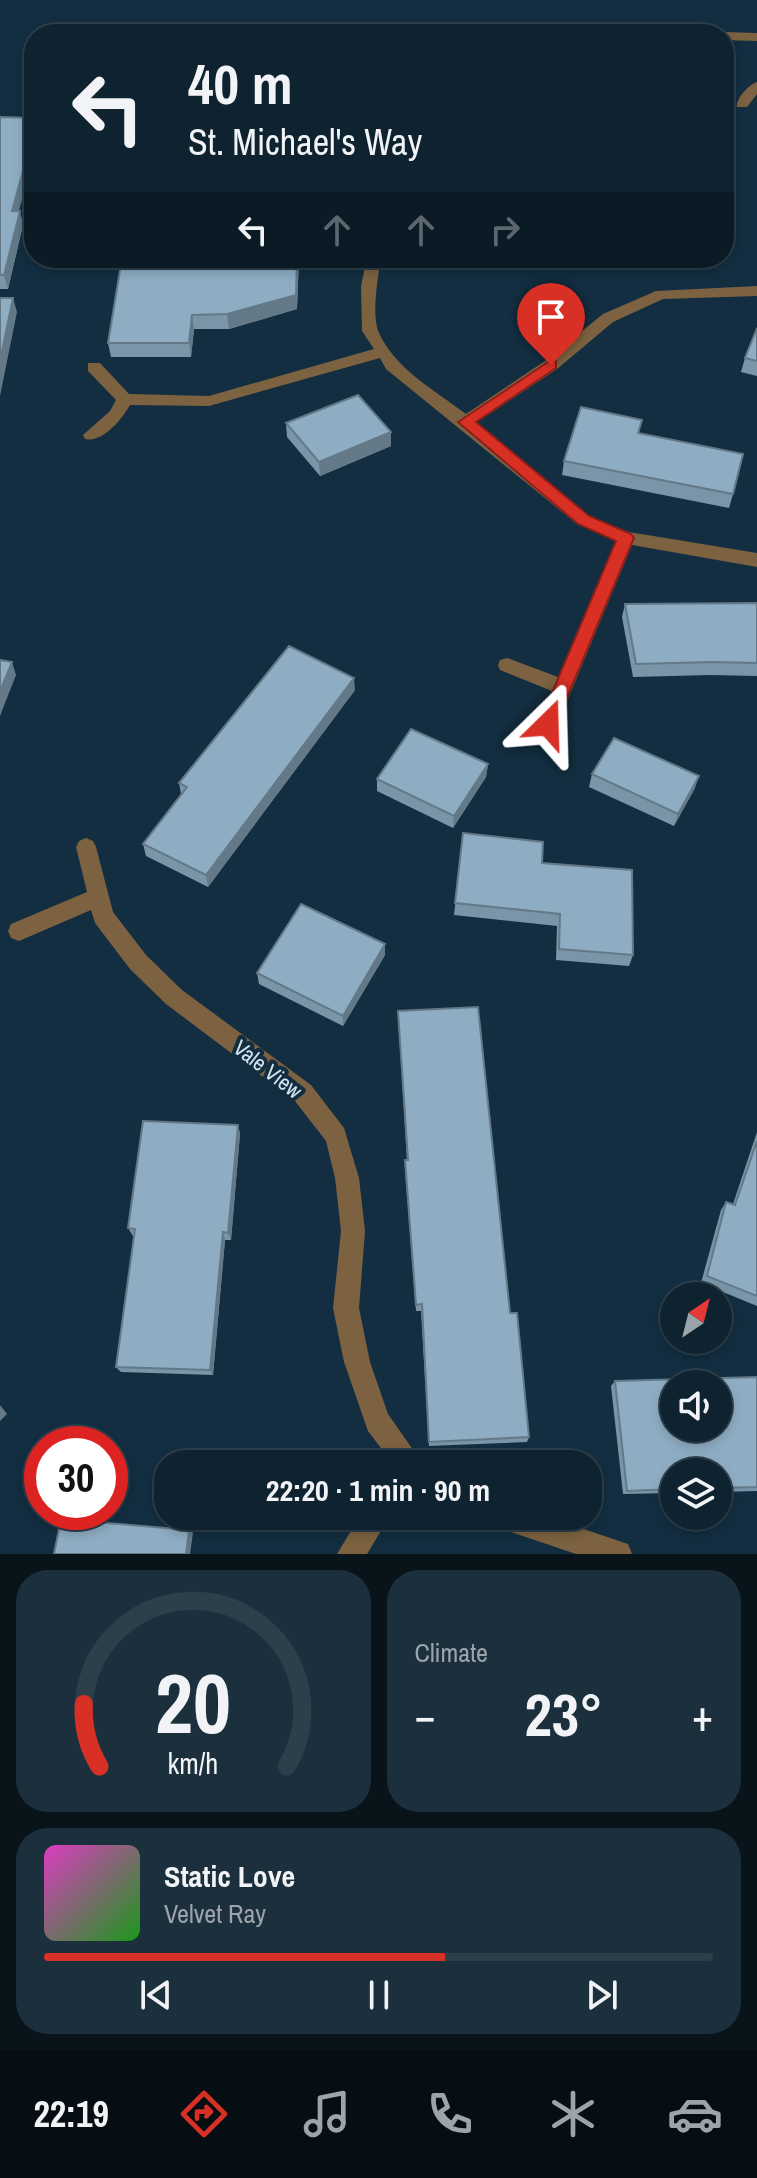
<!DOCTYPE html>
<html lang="en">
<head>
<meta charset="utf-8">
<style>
	:root { --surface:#0e2230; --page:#1c2f3c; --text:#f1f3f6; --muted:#9ba4ab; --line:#2e3f4c; --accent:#d93025 }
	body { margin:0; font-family:"Archivo Narrow",sans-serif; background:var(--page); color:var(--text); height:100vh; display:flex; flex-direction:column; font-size:30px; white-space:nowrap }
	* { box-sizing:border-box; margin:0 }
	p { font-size:26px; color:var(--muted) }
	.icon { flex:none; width:44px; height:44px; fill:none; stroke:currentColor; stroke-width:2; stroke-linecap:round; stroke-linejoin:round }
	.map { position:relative; height:1554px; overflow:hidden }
	.details { display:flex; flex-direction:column; gap:16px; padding:16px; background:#08131a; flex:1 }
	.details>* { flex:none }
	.top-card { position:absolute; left:24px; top:24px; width:710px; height:244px; border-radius:32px; box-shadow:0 4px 12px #0003,0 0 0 2px var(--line); background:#0e2230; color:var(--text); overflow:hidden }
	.needle { width:52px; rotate:35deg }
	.tools { position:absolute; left:660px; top:1282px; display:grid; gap:16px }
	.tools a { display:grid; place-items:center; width:72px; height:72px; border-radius:50%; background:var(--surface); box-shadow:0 4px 12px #0003,0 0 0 2px var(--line); font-size:40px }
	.speed { position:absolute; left:24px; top:1426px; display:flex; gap:16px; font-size:40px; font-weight:700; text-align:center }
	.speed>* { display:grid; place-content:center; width:104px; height:104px; border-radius:50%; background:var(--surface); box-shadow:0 4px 12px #0003,0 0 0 2px var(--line); line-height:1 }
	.speed .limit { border:12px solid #d22; background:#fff; color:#111 }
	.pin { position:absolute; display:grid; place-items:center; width:68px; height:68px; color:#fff; margin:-82px -34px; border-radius:50% 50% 50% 0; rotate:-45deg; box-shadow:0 0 8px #0007 }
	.pin .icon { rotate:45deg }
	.me { position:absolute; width:88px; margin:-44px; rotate:22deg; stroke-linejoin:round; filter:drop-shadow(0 0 6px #0008) }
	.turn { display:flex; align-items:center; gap:28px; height:168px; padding:0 32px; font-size:36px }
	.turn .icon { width:104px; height:104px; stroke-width:2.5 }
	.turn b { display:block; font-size:56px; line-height:68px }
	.lanes { display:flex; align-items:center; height:76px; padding:0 32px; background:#0003; justify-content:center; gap:40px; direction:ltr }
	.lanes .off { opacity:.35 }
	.big { font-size:60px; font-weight:800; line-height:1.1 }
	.details .widget { flex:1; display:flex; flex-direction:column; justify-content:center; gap:12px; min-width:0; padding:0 28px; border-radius:32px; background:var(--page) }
	.details .dial { align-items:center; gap:0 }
	.dial svg { height:208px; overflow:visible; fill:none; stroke:var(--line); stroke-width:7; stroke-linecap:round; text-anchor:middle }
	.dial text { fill:var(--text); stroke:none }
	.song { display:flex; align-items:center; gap:24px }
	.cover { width:96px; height:96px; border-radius:12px; background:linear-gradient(135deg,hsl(310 70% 55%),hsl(120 70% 35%)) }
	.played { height:8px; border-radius:4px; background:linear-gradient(90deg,var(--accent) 60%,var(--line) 60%) }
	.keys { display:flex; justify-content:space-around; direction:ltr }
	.heat { display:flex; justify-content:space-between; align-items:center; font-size:44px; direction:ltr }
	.details .tiles { flex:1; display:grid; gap:16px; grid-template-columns:1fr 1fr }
	.widget:last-child { grid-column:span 2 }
	.trip { position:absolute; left:154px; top:1450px; width:448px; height:80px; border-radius:32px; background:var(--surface); box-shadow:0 4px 12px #0003,0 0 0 2px var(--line); font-weight:800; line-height:80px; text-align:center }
	.tab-bar { display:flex; height:128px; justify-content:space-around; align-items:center; background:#060e13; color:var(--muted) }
	.tab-bar .icon { width:56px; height:56px }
	.tab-bar .current { color:var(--accent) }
	.tab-bar b { font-size:36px; color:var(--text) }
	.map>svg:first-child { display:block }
</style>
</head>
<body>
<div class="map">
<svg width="757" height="1554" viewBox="0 0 757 1554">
	<rect width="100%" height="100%" fill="#122e40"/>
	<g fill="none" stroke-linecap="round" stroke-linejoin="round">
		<path fill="#7d6241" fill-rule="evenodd" d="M673,25l38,5 6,4 -48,-2 -2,-3z
			M724,32l33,1v8l-33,-1v-6h-5z
			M757,82v12l-10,13h-10c-2,-7 12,-23 20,-25z
			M367,258h14c-3,19 -10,57 -2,75 16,36 57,58 87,81l79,-53 58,-47 53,-23 101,-5v10l-94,3 -50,23 -56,47 -80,53 112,94 40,16 128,21v14l-125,-22 -77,185h-14l-3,-6 14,-33 -52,-21 -2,-5 2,-5 7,-2 51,19 58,-136 -39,-17 -191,-155 -6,-11 -171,48 -79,-1c-8,14 -27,38 -45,34l-2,-4 27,-24 6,-11 -28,-29v-8h12l29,31 80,2 165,-47 -12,-18 -1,-45z
			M86,838l7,3 3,6 17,65 33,43 36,35 129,95 33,43 15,50 6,53 -6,77 11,54 18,52 35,50h-30l-25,-33 -24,-69 -11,-54 8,-77 -6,-53 -9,-37 -31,-40 -129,-97 -36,-35 -35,-46 -4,-13 -72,31 -8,-3 -3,-7 3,-7 76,-32 -11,-45 3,-6z
			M360,1516h30l-23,38h-30z
			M489,1516h56l83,28 4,10h-56l-83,-28z"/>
	</g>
	<path fill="#7a95a8" d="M0,117l19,94 4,14 -15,64h-8z
		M122,258h177l-2,51 -68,20h-35l-3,28h-80l-3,-14z
		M757,328v48l-16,-4 4,-14z
		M642,420l-3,13 94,61 -4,14 -167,-33 2,-14z
		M286,423l105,23 -71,30 -33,-39z
		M757,603v73l-48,-1 -76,2 -11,-60 3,-13z
		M355,690l-147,197 -62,-31 -3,-12 38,-50 -2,-11z
		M488,764l-2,13 -33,51 -76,-37v-12z
		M592,774l103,14 -21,38 -85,-39z
		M463,833l79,30 91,92 -4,11 -73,-6 1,-34 -103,-11z
		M385,944v11l-42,71 -84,-42 -2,-11z
		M398,1011l112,302 19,124 -2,5 -98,4 -8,-135h-5l-11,-142v-9h2z
		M238,1125l2,9 -9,106h-6l-12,135 -92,-3 -5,-5 18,-131h-1l-5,-8z
		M757,1132v174l-56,-23 20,-73 5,-8 7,2z
		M757,1377v114l-39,1v-20h-44v21l-51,1 -12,-108 4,-5z"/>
	<path fill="#637988" d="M34,131v26l-19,68 -3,-14z
		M20,211l3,14 -15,64 -4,-14z
		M297,258h2l-2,51 -68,20 -2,-15z
		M13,298l4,14 -17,84v-35z
		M192,315l2,14 -3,28 -2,-14z
		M391,432v14l-71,30 -1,-14z
		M12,662l4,13 -16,41v-25z
		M354,678l1,12 -147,197 -2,-12z
		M488,764l-2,13 -33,51 1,-12z
		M699,776l-4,12 -21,38 4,-12z
		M385,944v11l-42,71v-10z
		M238,1125l2,9 -9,106 -3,-7z
		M223,1232l2,8 -12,135 -3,-5z
		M0,1405l7,9 -7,7z
		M189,1530l4,3 -3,21h-4z"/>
	<path fill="#8eadc3" stroke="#637988" stroke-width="2" fill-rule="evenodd" d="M0,117l34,1v13l-22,80h8l-16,64h-4z
		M122,258h175l-1,37 -69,19 -35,1 -3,28h-81z
		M0,298h13l-13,63z
		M757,328v33l-12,-3z
		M358,395l33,37 -72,30 -33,-39z
		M581,407l61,13 -4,13 105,21 -10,40 -169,-33z
		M757,603v60l-44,-1 -77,2 -11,-60z
		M289,646l65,32 -148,197 -63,-31 44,-57 -8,-4z
		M0,660l12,2 -12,29z
		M411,729l77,35 -34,52 -77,-37z
		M614,738l85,38 -21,38 -86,-40z
		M463,833l80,9 -1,21 90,7 1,85 -74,-6 1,-35 -105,-11z
		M301,904l84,40 -42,72 -86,-43z
		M478,1007l32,306h7l12,124 -100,5 -7,-138 -6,1 -11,-145h3l-10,-149z
		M143,1121l95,4 -10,108 -5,-1 -13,138 -94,-3 19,-138 -7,-1z
		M757,1141v155l-50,-20 19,-74 9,3z
		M757,1377v110l-39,1v-16h-44v17l-47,2 -12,-110zM674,1384h44v44h-44z
		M61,1519l128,11 -3,24h-132z"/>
	<path fill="#d93025" stroke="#8d1f18" stroke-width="2" d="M551,360l5,1v7l-80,54 113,94 42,18 3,4 -78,186 -8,8 -9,-8 77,-183 -38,-17 -120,-102z"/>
	<g text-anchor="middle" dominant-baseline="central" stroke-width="8" stroke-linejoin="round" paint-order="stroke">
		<g font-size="22" fill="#d3e3ee" stroke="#122e40">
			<text transform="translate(268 1069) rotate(38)">Vale View</text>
		</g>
	</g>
</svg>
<div class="tools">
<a><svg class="needle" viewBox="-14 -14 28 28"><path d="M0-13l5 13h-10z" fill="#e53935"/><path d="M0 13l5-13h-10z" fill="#9ba4ab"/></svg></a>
<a><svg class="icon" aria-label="sound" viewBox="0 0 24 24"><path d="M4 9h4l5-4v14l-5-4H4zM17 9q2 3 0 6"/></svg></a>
<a><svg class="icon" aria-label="layers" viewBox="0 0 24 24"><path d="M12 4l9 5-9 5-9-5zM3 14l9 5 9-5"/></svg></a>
</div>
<div class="speed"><div class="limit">30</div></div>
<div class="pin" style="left:551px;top:365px;background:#d93025"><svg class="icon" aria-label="arrive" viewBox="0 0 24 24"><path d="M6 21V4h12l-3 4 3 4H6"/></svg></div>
<svg class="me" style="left:548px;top:724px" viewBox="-20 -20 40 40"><path d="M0-17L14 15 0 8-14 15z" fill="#d93025" stroke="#fff" stroke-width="4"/></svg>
<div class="trip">22:20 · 1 min · 90 m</div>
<div class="top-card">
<div class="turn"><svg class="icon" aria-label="left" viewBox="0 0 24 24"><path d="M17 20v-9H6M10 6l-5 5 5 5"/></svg><div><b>40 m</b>St. Michael's Way</div></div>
<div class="lanes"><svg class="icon" aria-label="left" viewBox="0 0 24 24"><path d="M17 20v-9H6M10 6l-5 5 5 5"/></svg><svg class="icon off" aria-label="ahead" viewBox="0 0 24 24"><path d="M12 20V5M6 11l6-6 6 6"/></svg><svg class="icon off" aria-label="ahead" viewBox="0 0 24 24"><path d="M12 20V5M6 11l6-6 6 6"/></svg><svg class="icon off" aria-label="right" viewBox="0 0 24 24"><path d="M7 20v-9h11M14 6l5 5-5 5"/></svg></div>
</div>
</div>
<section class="details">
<div class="tiles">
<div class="widget dial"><svg viewBox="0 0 100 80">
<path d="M14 69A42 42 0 1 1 86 69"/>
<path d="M14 69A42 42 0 0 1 8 45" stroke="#d93025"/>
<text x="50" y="56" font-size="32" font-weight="700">20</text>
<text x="50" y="72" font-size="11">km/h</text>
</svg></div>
<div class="widget"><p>Climate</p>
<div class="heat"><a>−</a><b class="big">23°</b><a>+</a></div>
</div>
<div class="widget">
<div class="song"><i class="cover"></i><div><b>Static Love</b><p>Velvet Ray</p></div></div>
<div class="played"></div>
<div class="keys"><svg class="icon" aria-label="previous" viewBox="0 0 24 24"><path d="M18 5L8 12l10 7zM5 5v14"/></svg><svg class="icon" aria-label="pause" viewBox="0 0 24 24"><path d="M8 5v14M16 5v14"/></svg><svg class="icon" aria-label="next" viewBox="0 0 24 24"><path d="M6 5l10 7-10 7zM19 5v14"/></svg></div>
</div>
</div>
</section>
<nav class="tab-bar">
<b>22:19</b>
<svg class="icon current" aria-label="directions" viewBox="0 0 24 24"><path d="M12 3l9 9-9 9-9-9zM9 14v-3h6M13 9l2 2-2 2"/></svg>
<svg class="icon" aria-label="music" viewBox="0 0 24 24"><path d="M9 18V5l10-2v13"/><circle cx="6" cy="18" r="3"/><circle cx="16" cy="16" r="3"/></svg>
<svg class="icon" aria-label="phone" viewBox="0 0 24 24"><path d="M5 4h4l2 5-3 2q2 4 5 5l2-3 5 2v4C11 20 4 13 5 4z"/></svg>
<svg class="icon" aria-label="climate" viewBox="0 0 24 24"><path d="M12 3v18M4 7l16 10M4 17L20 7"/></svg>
<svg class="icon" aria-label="car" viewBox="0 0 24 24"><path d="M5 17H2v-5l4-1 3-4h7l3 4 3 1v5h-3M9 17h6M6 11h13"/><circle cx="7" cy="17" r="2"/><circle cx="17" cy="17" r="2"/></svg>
</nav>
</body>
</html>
